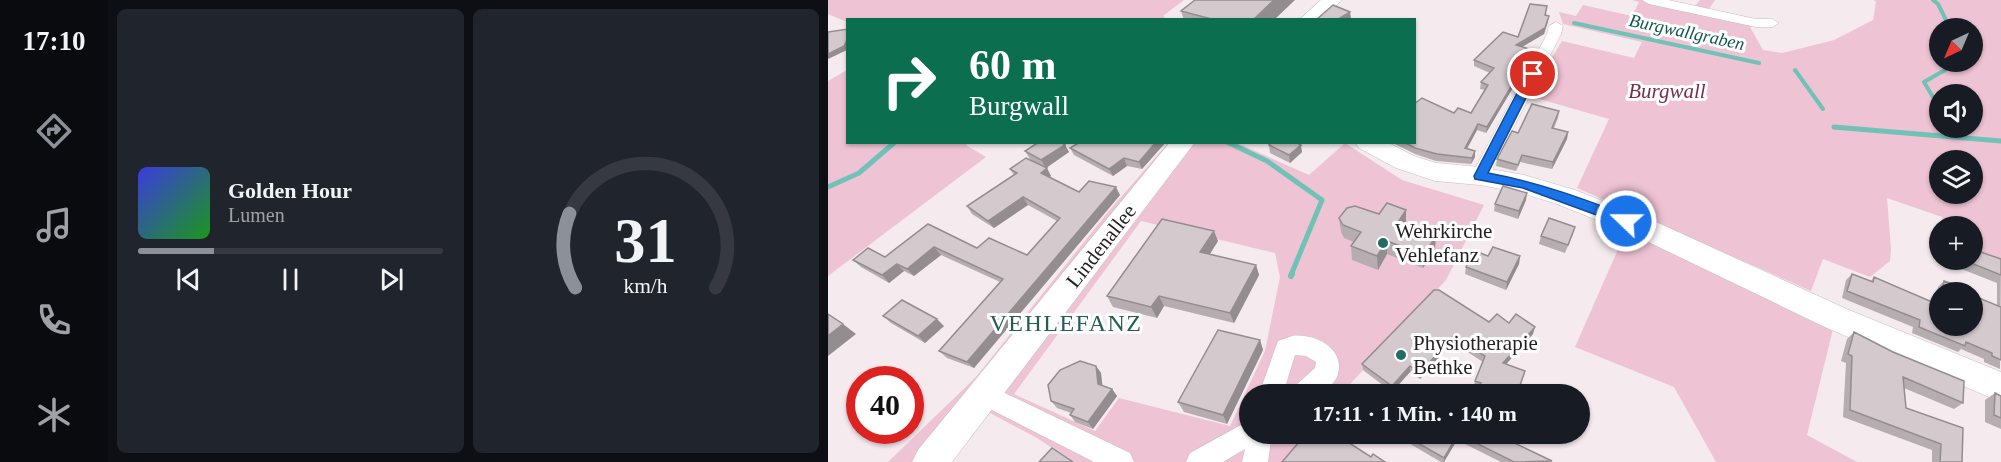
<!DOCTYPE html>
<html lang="de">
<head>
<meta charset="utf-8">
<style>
	:root { --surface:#171b24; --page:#20242c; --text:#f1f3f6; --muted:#9ea1a6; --line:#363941; --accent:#8c9099 }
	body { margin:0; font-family:"Times New Roman",serif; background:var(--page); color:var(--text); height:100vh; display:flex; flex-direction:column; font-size:22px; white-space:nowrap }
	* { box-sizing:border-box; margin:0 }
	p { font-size:20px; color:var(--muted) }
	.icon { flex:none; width:33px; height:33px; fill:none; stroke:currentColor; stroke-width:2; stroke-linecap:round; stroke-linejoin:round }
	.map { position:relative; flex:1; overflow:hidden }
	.drawer { display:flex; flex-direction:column; gap:9px; padding:9px; background:#0d0f14; width:720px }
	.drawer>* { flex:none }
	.top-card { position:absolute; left:18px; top:18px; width:570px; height:126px; border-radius:0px; box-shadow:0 2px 4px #0004; background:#0b6e4f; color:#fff; overflow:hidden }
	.needle { width:39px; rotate:224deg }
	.tools { position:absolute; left:1101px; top:18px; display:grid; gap:12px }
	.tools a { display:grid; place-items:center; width:54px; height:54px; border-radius:50%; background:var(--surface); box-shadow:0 2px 4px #0004; font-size:30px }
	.speed { position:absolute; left:18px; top:366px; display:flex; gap:12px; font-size:30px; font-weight:700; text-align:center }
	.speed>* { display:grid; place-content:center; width:78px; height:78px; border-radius:50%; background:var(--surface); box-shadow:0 2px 4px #0004; line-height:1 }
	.speed .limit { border:9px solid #d22; background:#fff; color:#111 }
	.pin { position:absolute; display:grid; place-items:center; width:51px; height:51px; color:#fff; margin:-26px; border:3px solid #fff; border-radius:50%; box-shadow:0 2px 6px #0007 }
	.me { position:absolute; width:66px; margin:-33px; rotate:292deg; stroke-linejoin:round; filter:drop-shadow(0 0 4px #0008) }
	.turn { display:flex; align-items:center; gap:21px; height:126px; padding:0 24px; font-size:27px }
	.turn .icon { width:78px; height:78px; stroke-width:2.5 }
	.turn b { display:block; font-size:42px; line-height:51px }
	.drawer .card { flex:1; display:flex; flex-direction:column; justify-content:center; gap:9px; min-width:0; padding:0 21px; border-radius:9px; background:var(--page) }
	.drawer .dial { align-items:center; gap:0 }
	.dial svg { height:156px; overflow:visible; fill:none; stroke:var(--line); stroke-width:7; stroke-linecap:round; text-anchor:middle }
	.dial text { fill:var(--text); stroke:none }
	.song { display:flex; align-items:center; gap:18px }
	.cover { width:72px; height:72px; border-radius:9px; background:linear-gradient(135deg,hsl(240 70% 55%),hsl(120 70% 35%)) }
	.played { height:6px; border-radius:3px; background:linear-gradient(90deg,var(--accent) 25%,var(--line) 25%) }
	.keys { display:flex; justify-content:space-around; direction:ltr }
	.drawer .tiles { flex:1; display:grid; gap:9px; grid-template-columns:repeat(2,1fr) }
	.trip { position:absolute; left:411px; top:384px; width:351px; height:60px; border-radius:30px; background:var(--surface); box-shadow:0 2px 4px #0004; font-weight:700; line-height:60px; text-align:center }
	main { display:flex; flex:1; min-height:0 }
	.tabs { display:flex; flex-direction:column; width:108px; justify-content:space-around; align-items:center; background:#090b0e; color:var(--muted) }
	.tabs .icon { width:42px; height:42px }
	.tabs .active { color:var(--accent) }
	.tabs b { font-size:27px; color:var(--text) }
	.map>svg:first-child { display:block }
</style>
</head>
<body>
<main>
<nav class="tabs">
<b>17:10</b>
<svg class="icon active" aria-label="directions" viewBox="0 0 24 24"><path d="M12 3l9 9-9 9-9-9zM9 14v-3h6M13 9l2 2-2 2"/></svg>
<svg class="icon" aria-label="music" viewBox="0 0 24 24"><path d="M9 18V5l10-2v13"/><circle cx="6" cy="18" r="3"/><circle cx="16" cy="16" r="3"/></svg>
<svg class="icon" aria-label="phone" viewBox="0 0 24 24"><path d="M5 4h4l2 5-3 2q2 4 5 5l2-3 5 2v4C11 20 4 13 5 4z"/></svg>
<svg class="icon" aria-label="climate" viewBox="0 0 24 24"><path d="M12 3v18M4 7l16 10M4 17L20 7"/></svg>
</nav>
<section class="drawer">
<div class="tiles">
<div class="card">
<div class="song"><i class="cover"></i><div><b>Golden Hour</b><p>Lumen</p></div></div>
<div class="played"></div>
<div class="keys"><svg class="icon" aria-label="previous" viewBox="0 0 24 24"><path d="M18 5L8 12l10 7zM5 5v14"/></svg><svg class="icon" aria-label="pause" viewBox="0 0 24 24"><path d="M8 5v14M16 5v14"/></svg><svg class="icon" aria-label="next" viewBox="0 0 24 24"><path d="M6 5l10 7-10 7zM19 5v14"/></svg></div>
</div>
<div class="card dial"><svg viewBox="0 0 100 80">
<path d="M14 69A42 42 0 1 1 86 69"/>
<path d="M14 69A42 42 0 0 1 11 31" stroke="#8c9099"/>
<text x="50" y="56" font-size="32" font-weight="700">31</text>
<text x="50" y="72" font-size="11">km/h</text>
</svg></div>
</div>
</section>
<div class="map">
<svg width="1173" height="462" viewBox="0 0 1173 462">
	<rect width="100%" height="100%" fill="#f5eaee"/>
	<path fill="#eec3d3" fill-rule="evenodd" d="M0,0h356l-21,16 4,3 -319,1 -1,2 -19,-8z
		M804,0h33l30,6 5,-6h15l-6,9 43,9 -2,9 13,23 19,3 52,-13 39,-20 3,-18 -2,-2h127v261l-28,-11 -1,-24h-27l-3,-9 -55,-19 4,51 -1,12 -20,16 -47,-18 -12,32 -234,-103 32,-69 -80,-23 33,-55 72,17 8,-16 -79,-18 -4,-12 17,4 7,-11 49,11 7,-14zM1112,28h32v34h-32zM1112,94h32v34h-32zM1112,160h32v34h-32z
		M19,70l1,72 121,1 -3,2 20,12 -158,119v-195z
		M340,143h69l72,32 36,-32 57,37 82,25 -38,75 -105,114h-91v40h59l-24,28h-211l-37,-24 -47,-25 -38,49h-64l88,-85 132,-165zM313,221l134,32 5,24 -15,74 -35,75 -111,-28 -24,33 -81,-37z
		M799,229l207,96 -27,110 50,27h-141l-42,-75 -99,-40z"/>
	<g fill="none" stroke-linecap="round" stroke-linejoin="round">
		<path stroke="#70c2b7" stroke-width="4" d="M1105,0l5,4 12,24
			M746,23l185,40
			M967,70l28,39
			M1112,109l-16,-27 35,-20"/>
		<path stroke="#70c2b7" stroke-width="5" d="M1006,127l167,14
			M399,142l40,19 55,39 -31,75
			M0,187l31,-14 36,-31"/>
		<path stroke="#70c2b7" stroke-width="6" d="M463,276l1,-2"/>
		<g stroke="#c8bec1" stroke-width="1">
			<path id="street" d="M814,0h26l88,19h16l7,4 -7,4h-16l-107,-23z
				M728,22l7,4 -2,8 -72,142 -3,4 -6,2 -6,-2 -3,-4 76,-142 2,-8z
				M464,336c22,-3 53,12 46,38 -2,9 -12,15 -19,20h-28l4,-8 20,-18 1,-6 -10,-6 -11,-1 -12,39h-24l19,-53z
				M156,383l146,70 4,9h-40l-118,-60 -4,-8 4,-8z
				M422,420v14h22l-4,28h-26l3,-13 -22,13h-37l4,-9z"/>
		</g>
		<g stroke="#c8bec1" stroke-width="1">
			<path id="secondary" d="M493,0h21l-21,20h-22z
				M342,142h25l-243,320h-40l6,-12z
				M527,142h32l27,14 22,7 44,4 44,8 51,15 81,32 193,88 152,62v30l-174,-74 -191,-92 -79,-32 -35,-11 -42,-8 -45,-4 -39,-13 -37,-20z"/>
		</g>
		<use href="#street" fill="#fff" fill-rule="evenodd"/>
		<use href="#secondary" fill="#fff" fill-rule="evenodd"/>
	</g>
	<path fill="#b6adb0" d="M353,11l93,9h-90z
		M717,15l3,7 -4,12 -22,13 7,5 1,7 -44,74 -9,-3 -10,19 8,8 -4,7 -35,-3 -21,-7 -24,-12h23l40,-29h17l14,-23 -5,-1 1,-7 9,-9 -16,-7v-6l44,-23z
		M731,111l-1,7 -4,10 14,4 -1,7 -15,30 -32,-7 -4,9 -20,-5 1,-7 21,-26z
		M252,142h86l-24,27 -15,-3 -14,10 -39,-21 -4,-7z
		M237,145l4,7 -23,16 5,8 -1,1 29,15 41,3 -146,173 -27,-10 -8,-7 61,-69 -59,-27 -27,21 -10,-5 -15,12 -28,-16 -8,-7 32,-3 43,-33 49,24 50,7 30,-34 -29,-16 -34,23 -22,-14 -5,-8 47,-31 -4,-6 32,-3 -12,-7 -5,-8z
		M441,145l33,7 -12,11 -20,-10z
		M698,200l-8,19 -24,-8 1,-7z
		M511,218l67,6v1l29,25 -12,18 -36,-14 -9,16 -26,-10 -1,-14 3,-4 -10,-4 -3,-6z
		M745,234l-8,19 -26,-9 2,-8z
		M390,241l-8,13 46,11 3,10 -25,48 -70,-17 -7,12 -44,-11 -6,-11z
		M660,256h32l-1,8 -13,26 -41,-16 1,-7z
		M1173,259l-1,110 -16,-7v-3l-23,-10 -3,3 -46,-19 1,-6 -71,-29 4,-18 6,-6 19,7 3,-4 60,26 4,-16 6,-6 22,11h-26v34l57,-21v-22l-38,-15 2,-8z
		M55,316l61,10 -19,17 -34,-20z
		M661,322l20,1 24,11 -27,30 19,7 -5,17 -41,1 -5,-2 1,-6 8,-19 -31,-20 -32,37 -10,-7 -18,20 -29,-22 -1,-6z
		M1026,332l109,71 -9,6 -50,-21 2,20 56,54h-30v-12l-89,-33 3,-54 -5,-2 6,-22z
		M432,340l3,10 -36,74 -43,-12 -6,-10z
		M268,366l5,7 1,13 10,3 5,7 -24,33 -18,-7 -5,-7 1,-2 -14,-5 -6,-7z
		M1167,393l6,3v33l-16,-7v-22z
		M572,434h106l-2,4 48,24h-51l-44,-22 -13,22h-3l-41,-24z"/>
	<path fill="#948d90" d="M446,0h21l-21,20h-21z
		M522,12l1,6 -3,2h-8v-2z
		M721,16l-5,18 -29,17 1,-6z
		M20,38l-1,12 -19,9v-5z
		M703,53l-1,6 -44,74 1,-6z
		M650,124l-1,6 -13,24 1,-6z
		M740,132l-1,7 -15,30 1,-7z
		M328,142h10l-24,27 -3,-7z
		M237,145l4,7 -23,16 -5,-8z
		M473,145l1,7 -12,11 -1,-8z
		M647,151v6l-4,7 1,-6z
		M296,158l3,8 -14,10 -4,-7z
		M219,168l4,8 -6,5 -4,-8z
		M288,187l4,8 -146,173 -7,-6z
		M699,193l-1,7 -8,19 1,-8z
		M195,197l5,8 -34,23 -6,-7z
		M578,210v14l-8,11v-13z
		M386,231l4,10 -14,22 -4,-11z
		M608,236l-1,14 -12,18 1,-13z
		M559,241v13l-9,16 -1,-14z
		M106,247l7,8 -27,21 -7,-7z
		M692,256l-1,8 -13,26 1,-8z
		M69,264l7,7 -15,12 -7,-8z
		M428,265l3,10 -25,48 -4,-10z
		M331,296l5,10 -7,12 -6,-11z
		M109,319l7,7 -19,17 -7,-7z
		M15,324l13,10 -28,22v-20z
		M707,327l-2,7 -32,36 2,-7z
		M625,336l-1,6 -32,37v-6z
		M432,340l3,10 -36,74 -4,-9z
		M268,366l5,7 2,18 -5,-7z
		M582,366v6l-18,20v-6z
		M284,389l5,7 -24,33 -5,-7z
		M519,434h5l-8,11 -1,-6z
		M630,434l-1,6 -13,22v-4z"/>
	<path fill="#d4c9cd" stroke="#948d90" stroke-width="1.5" d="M367,0h79l-21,20h-38l-34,-9z
		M702,4l17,2 -2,9 4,1 -4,12 -29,17 13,4 -2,3 4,1 -44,74 -9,-3 -13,24 10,3 -3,7 -35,-4 -22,-6 -11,-6h10v-38l8,-6 32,15 4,-5 13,5 17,-28 -7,-3 13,-14 -20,-8 29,-28 15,5z
		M505,5l17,7 -10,6 3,2h-27z
		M20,29v9l-4,8 -16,8v-22z
		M704,104l27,7 -7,17 16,4 -15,30 -31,-7 -4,10 -21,-6 15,-28 6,2z
		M211,142h22l4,3 -24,15 -16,-9z
		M252,142h76l-17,20 -15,-4 -15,11 -39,-21z
		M444,142h24l5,3 -12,10 -20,-10z
		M198,158l21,10 -6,5 38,19 10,-11 27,6 -149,175 -28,-11 64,-72 -69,-32 -27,22 -10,-5 -15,11 -29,-15 15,-12 17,9 43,-33 49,24 12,-10 38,17 33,-37 -37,-21 -35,24 -21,-15 50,-33 -7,-4z
		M675,186l24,7 -8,18 -24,-7z
		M559,203l19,7 -8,12 38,14 -12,19 -37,-14 -10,15 -26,-10 10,-14 -18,-7 -4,-7 8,-10 8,-2 24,8z
		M721,218l26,9 -7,18 -27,-9z
		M334,219l52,12 -14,21 56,13 -26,48 -71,-17 -8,11 -44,-11z
		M665,247l27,9 -13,26 -41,-15 9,-16 13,5z
		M1144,249l29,10v16l-35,-14v-1h6z
		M1024,274l21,8 1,-5 65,28 1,-3v24h32v-31l29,12v53l-9,-4v-3l-26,-11 -1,4 -46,-19 1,-7 -73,-29z
		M1116,281l18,6v4l4,1h-24z
		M606,290h5l50,32 8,-8 12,9 7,-9 19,13 -32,36 22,8 -6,17 10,3 -2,3h-51l5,-11 -6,-2 10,-25 -32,-20 -33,37 -10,-7 -18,20 -30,-22z
		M74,300l35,19 -19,17 -35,-20z
		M0,314l15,10 -15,12z
		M390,330l42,10 -37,75 -45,-13z
		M1026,332l39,20 71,29 -1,22 -60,-26 3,31 57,20 -1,34h-22l1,-18 -91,-34 2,-54 -4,-2z
		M252,361l16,5 2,18 14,5 -24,33 -18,-7 4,-6 -23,-8 -3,-16 12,-15z
		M1167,393l6,3v22l-7,-3z
		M478,434h41l-4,5 28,18 2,-3 12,8h-103z
		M574,434h103l-1,4 48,23 -38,1 -56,-28 -14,24z
		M224,448l21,14h-34z"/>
	<path fill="#1a73e8" stroke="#114b97" stroke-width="1.5" d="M705,71l5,3 -50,99c50,9 96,26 143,44l2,4 -2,3h-10l-98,-36 -48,-9 -1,-3 53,-102z"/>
	<g fill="#236c63" stroke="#fff" stroke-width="2">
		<circle cx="555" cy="243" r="6"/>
		<circle cx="573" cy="355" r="6"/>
	</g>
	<g text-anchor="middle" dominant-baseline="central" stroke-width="6" stroke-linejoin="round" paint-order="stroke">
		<g font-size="18" font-style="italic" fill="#0e564f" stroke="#fff">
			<text transform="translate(859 32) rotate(12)">Burgwallgraben</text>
		</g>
		<g font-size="21" font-style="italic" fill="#792d50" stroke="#fff">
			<text x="839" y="91">Burgwall</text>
		</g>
		<g font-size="21" fill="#231f21" stroke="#fff" text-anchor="start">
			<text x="567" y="231">Wehrkirche<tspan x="567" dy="24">Vehlefanz</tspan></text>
			<text x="585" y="343">Physiotherapie<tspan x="585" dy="24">Bethke</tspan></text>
		</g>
		<g font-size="21" fill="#231f21" stroke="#fff">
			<text transform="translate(273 246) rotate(-52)">Lindenallee</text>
		</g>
		<g font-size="24" letter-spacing="1.5" fill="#255d56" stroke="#fff">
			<text x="238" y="323">VEHLEFANZ</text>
		</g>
	</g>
</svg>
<div class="tools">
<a><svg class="needle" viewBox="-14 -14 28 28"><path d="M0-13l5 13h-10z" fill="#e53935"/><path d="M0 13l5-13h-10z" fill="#9ea1a6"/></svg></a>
<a><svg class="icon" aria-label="sound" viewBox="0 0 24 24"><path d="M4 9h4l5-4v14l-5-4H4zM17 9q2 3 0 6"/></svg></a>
<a><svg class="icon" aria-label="layers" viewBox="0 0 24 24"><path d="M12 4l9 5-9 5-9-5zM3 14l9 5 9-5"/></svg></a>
<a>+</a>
<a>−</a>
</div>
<div class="speed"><div class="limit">40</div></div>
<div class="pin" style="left:705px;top:74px;background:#d93025"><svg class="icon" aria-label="arrive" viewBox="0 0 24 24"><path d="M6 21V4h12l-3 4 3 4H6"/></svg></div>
<svg class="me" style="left:798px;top:221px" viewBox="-20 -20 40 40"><circle r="17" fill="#1a73e8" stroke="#fff" stroke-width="3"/><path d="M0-11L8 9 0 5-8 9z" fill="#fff"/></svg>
<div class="trip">17:11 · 1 Min. · 140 m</div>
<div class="top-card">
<div class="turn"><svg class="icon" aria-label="right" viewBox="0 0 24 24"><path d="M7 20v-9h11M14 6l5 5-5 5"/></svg><div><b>60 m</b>Burgwall</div></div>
</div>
</div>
</main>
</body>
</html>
